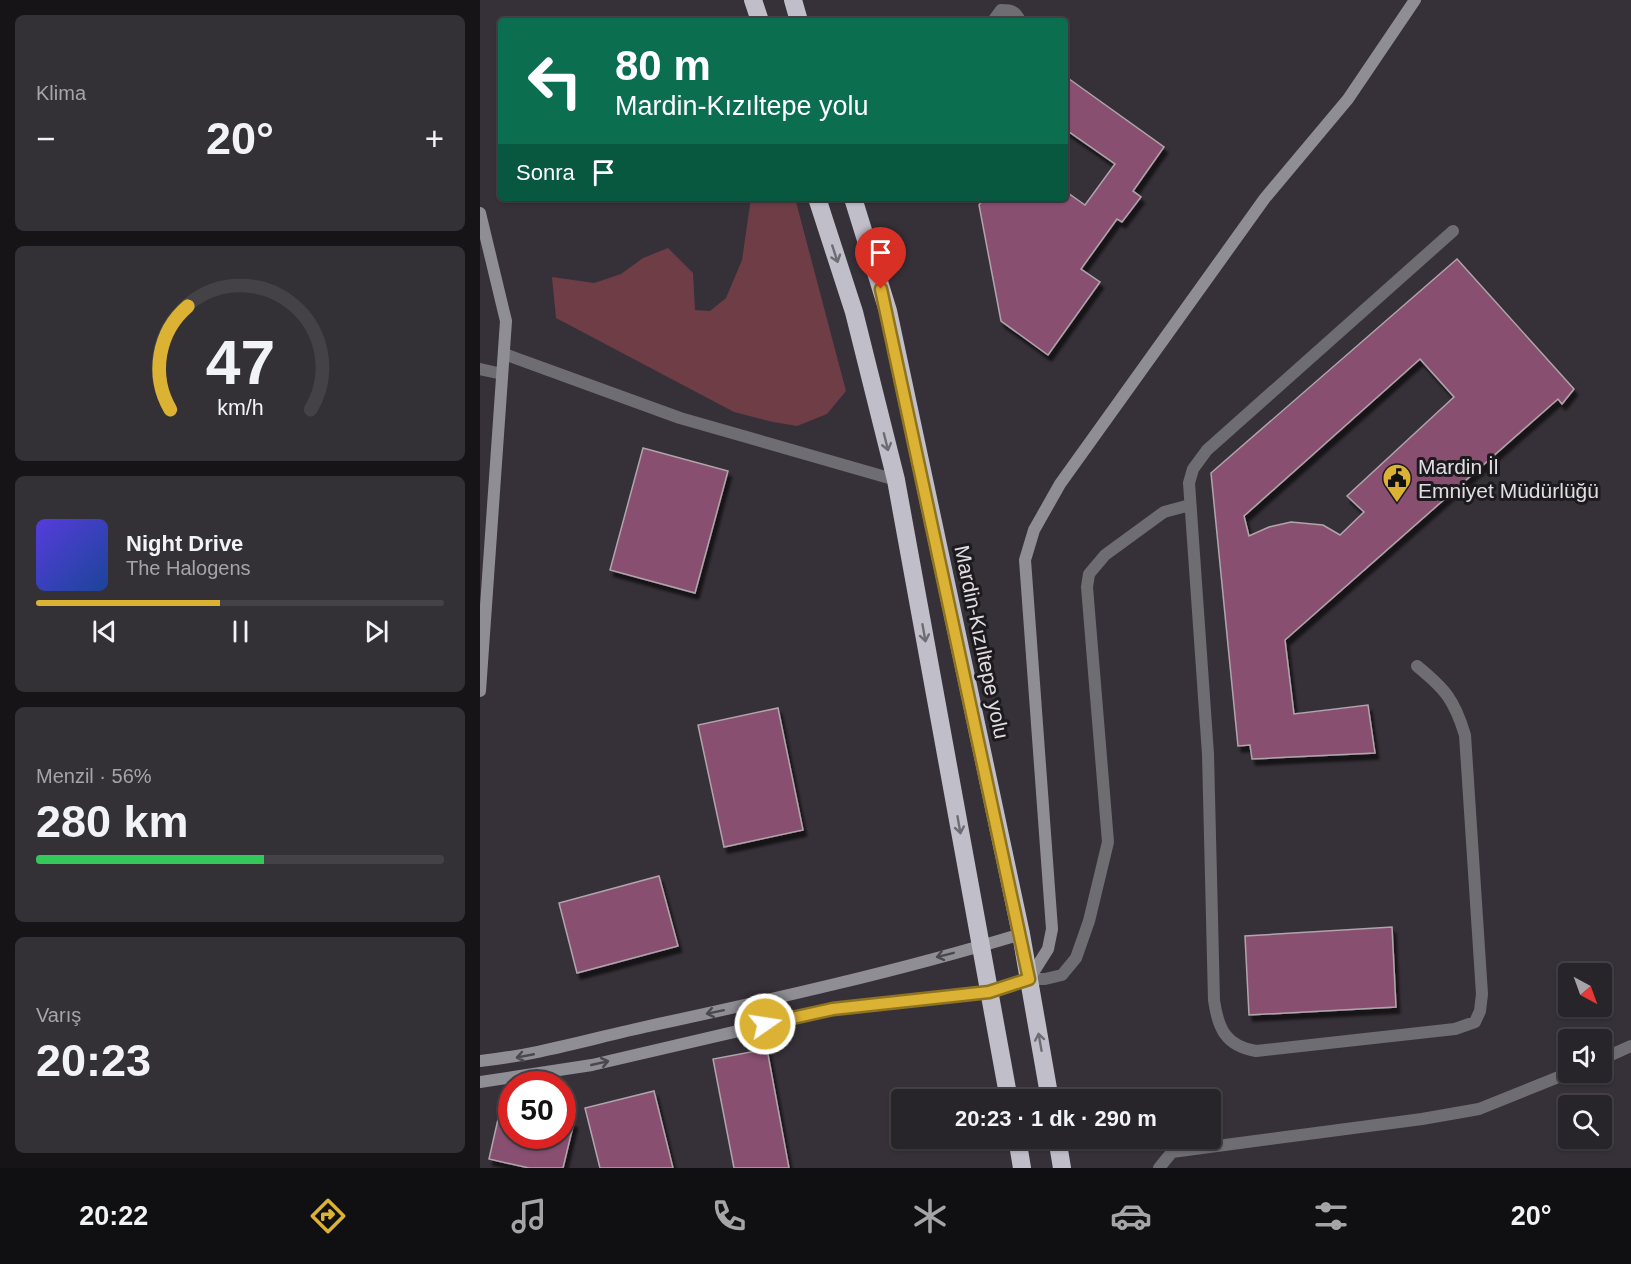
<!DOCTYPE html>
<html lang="tr">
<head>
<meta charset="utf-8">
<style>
	:root { --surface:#28252a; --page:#343136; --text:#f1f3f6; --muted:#a5a5a8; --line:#444247; --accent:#dbb233 }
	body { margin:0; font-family:Helvetica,sans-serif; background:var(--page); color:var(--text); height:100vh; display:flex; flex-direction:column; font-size:22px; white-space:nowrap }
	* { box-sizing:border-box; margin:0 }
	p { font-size:20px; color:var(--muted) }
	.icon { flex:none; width:33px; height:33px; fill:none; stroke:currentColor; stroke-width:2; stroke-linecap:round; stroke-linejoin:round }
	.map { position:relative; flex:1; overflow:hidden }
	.sheet { display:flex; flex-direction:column; gap:15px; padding:15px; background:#161417; width:480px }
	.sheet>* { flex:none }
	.top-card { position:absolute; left:18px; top:18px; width:570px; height:183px; border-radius:6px; box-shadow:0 2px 4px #0004,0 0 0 2px var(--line); background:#0b6e4f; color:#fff; overflow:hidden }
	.needle { width:39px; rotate:139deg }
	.buttons { position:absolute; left:1078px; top:963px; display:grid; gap:12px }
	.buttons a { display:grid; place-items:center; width:54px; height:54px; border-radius:6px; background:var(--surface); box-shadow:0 2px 4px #0004,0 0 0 2px var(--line); font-size:30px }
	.speed { position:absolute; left:18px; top:1071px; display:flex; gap:12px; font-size:30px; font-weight:700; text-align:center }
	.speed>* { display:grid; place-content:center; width:78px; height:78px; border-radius:50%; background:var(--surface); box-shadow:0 2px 4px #0004,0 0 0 2px var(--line); line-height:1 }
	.speed .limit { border:9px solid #d22; background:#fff; color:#111 }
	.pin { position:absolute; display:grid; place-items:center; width:51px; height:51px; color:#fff; margin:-62px -26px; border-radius:50% 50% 50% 0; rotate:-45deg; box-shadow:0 0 6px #0007 }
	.pin .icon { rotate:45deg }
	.me { position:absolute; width:66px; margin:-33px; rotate:77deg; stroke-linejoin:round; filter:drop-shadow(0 0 4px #0008) }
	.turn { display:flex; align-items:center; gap:21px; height:126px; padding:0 18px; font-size:27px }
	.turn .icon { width:78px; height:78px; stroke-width:2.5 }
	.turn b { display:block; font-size:42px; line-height:51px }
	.then { display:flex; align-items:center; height:57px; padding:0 18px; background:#0003; gap:12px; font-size:22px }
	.big { font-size:45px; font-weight:800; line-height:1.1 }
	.sheet .widget { flex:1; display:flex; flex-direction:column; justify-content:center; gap:9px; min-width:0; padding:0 21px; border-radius:9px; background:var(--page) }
	.sheet .dial { align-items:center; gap:0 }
	.dial svg { height:156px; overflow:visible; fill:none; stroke:var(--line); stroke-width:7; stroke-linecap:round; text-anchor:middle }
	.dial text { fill:var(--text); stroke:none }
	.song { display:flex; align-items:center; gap:18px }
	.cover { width:72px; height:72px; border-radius:9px; background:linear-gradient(135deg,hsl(250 70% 55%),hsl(220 70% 35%)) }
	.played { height:6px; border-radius:3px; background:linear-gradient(90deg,var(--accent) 45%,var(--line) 45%) }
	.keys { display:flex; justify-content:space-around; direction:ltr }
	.heat { display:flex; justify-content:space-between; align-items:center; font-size:33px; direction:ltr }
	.charge { height:9px; border-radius:4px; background:linear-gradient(90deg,#34c759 56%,var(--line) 0) }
	.trip { position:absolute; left:411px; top:1089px; width:330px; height:60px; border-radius:6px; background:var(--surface); box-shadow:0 2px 4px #0004,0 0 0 2px var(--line); font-weight:800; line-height:60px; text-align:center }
	.tabs { display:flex; height:96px; justify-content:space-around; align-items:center; background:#100f11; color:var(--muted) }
	.tabs .icon { width:42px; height:42px }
	.tabs .on { color:var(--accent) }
	.tabs b { font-size:27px; color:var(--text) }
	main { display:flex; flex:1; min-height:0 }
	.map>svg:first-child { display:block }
</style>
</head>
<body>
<main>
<section class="sheet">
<div class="widget"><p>Klima</p>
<div class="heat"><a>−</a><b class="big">20°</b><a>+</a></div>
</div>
<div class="widget dial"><svg viewBox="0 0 100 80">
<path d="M14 69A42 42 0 1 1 86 69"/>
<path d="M14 69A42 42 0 0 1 23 16" stroke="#dbb233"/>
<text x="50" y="56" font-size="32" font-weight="700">47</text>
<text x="50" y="72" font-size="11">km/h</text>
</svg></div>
<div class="widget">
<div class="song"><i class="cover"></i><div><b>Night Drive</b><p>The Halogens</p></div></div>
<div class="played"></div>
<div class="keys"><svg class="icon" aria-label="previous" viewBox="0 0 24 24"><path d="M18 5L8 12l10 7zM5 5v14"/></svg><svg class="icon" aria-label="pause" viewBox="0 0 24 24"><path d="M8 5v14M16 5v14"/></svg><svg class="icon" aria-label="next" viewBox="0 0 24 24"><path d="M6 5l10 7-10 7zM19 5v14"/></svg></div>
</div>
<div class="widget"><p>Menzil · 56%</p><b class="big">280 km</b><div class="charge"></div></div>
<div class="widget"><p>Varış</p><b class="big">20:23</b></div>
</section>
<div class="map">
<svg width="1151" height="1168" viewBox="0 0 1151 1168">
	<defs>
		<filter id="shadow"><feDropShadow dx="3.5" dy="6" stdDeviation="1.5" flood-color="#0009"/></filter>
	</defs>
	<rect width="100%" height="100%" fill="#363138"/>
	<path fill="#6e3d45" d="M271,198h44l51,193 -19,23 -30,12 -24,-4 -39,-10 -178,-94 -4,-41 42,6 27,-9 22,-16 25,-10 25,25 2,37 15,1 16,-13 16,-38z"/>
	<path fill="#884f71" stroke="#b0a5ab" stroke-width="1.5" fill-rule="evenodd" filter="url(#shadow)" d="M585,76l99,71 -31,44 8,6 -19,25 -5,-3 -36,50 19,13 -52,73 -47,-34 -22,-116 5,-7h81v-7l20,14 30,-41 -50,-35z
		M977,259l117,130 -12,15 -4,-5 -273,241 9,74 74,-9 7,48 -123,6 -2,-14 -12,1 -27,-273zM940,359l34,38 -107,99 17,16 -24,23 -17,-10 -32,-3 -22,5 -20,9 -5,-20z
		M163,448l85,23 -33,122 -85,-23z
		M298,708l25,122 -79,17 -26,-122z
		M179,876l19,70 -101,27 -18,-70z
		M912,927l4,80 -147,8 -4,-79z
		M287,1049l22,119h-55l-21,-109z
		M174,1091l19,77h-73l-15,-60z
		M21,1106l11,2v28h50v-17l12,3 -11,46h-34l-40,-9z"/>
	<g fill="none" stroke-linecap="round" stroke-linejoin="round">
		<path stroke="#6e6e72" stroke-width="12" d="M513,21l8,-11c10,0 15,1 19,11
			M937,666c28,23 37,33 48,69l17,259 -2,17 -5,11 -20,7 -199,22c-30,-5 -38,-22 -42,-51l-6,-246 -19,-271 4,-14 14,-19 246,-219
			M549,979h16l17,-4 14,-17 13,-37 19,-79 -21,-255 2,-13 16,-19 59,-43 26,-7"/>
		<path stroke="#6e6e72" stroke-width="12" d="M24,354l176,64 216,62
			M0,369l22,5
			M1122,1059l29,-13
			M679,1168l13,-16 250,-33 57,-10 92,-37"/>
		<path stroke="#8f8e95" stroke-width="12" d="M0,213l26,108 -26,370
			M0,1061c58,-6 113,-23 169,-35 125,-27 250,-55 372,-92
			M0,1082l112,-17 241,-56 156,-17 40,-13 19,-30 4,-20 -27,-369 9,-30 26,-46 205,-286 83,-99 67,-99"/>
		<path stroke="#bfbec9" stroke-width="18" d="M273,0l7,21
			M313,0l6,21
			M337,198l37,114 42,168 113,620
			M373,198l35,113 133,623 29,166
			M537,1138l5,30
			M577,1138l5,30"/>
	</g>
	<defs><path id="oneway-shaft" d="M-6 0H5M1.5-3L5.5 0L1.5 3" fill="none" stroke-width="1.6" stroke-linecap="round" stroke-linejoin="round" transform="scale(1.5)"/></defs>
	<g stroke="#6e6c73">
		<use href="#oneway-shaft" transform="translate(355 254) rotate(72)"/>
		<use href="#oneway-shaft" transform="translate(406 442) rotate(76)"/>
		<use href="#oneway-shaft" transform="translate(444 633) rotate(80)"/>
		<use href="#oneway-shaft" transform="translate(479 825) rotate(80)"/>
		<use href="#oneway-shaft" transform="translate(560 1042) rotate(-100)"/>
	</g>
	<g stroke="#4a484d">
		<use href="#oneway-shaft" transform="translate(465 955) rotate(166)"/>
		<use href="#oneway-shaft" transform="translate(235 1012) rotate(168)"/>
		<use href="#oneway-shaft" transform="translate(45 1056) rotate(169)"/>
		<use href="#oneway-shaft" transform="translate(120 1063) rotate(-13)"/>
	</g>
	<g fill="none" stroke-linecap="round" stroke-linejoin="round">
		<g stroke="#8e7421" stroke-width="15">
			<path id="route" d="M285,1024l68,-15 156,-17 40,-13 -148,-690"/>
		</g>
		<use href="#route" stroke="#dbb233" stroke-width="10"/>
	</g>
	<defs>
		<g id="civic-pin" transform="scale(1.5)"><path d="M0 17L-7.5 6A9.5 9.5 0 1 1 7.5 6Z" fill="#dbb233" stroke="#1c1a1d"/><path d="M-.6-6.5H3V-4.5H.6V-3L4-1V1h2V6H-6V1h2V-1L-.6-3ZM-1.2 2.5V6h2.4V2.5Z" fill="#111"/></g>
	</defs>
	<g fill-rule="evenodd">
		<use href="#civic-pin" x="917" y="478"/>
	</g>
	<g text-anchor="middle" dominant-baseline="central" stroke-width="6" stroke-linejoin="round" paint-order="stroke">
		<g font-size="21" fill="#e1dee3" stroke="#1c1a1d" text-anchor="start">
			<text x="938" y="466">Mardin İl<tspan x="938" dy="24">Emniyet Müdürlüğü</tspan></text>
		</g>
		<g font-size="21" fill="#e1dee3" stroke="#1c1a1d">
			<text transform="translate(502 642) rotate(78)">Mardin-Kızıltepe yolu</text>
		</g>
	</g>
</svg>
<div class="buttons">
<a><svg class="needle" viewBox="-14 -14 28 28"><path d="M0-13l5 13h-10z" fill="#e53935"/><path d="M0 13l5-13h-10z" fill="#a5a5a8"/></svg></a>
<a><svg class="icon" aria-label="sound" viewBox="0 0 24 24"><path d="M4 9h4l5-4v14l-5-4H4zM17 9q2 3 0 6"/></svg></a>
<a><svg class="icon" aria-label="search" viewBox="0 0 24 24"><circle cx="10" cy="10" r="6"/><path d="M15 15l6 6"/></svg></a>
</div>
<div class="speed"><div class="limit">50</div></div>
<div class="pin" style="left:401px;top:289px;background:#d93025"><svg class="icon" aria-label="arrive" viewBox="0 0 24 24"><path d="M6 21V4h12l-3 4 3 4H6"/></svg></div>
<svg class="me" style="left:285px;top:1024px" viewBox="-20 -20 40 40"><circle r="17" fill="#dbb233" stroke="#fff" stroke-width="3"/><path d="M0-11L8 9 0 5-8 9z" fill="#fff"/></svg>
<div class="trip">20:23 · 1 dk · 290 m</div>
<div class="top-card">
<div class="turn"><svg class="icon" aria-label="left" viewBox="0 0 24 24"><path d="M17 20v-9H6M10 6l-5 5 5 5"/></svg><div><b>80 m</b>Mardin-Kızıltepe yolu</div></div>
<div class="then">Sonra<svg class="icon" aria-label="arrive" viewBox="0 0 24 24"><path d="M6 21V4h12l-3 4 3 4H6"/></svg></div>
</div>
</div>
</main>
<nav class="tabs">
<b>20:22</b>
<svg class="icon on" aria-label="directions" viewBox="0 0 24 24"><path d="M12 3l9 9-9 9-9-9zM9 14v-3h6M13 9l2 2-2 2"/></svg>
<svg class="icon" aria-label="music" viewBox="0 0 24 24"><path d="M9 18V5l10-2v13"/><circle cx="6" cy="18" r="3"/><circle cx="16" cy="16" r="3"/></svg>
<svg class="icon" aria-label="phone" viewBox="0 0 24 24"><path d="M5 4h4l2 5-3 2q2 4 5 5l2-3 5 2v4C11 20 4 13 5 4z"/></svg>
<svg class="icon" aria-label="climate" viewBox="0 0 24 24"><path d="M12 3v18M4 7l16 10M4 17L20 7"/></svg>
<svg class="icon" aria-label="car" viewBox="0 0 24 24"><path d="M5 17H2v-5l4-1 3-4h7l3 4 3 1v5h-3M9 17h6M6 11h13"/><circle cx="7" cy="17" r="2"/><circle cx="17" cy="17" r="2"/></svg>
<svg class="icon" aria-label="filters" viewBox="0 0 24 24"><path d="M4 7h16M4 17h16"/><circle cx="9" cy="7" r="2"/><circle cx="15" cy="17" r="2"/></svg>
<b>20°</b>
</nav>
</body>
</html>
